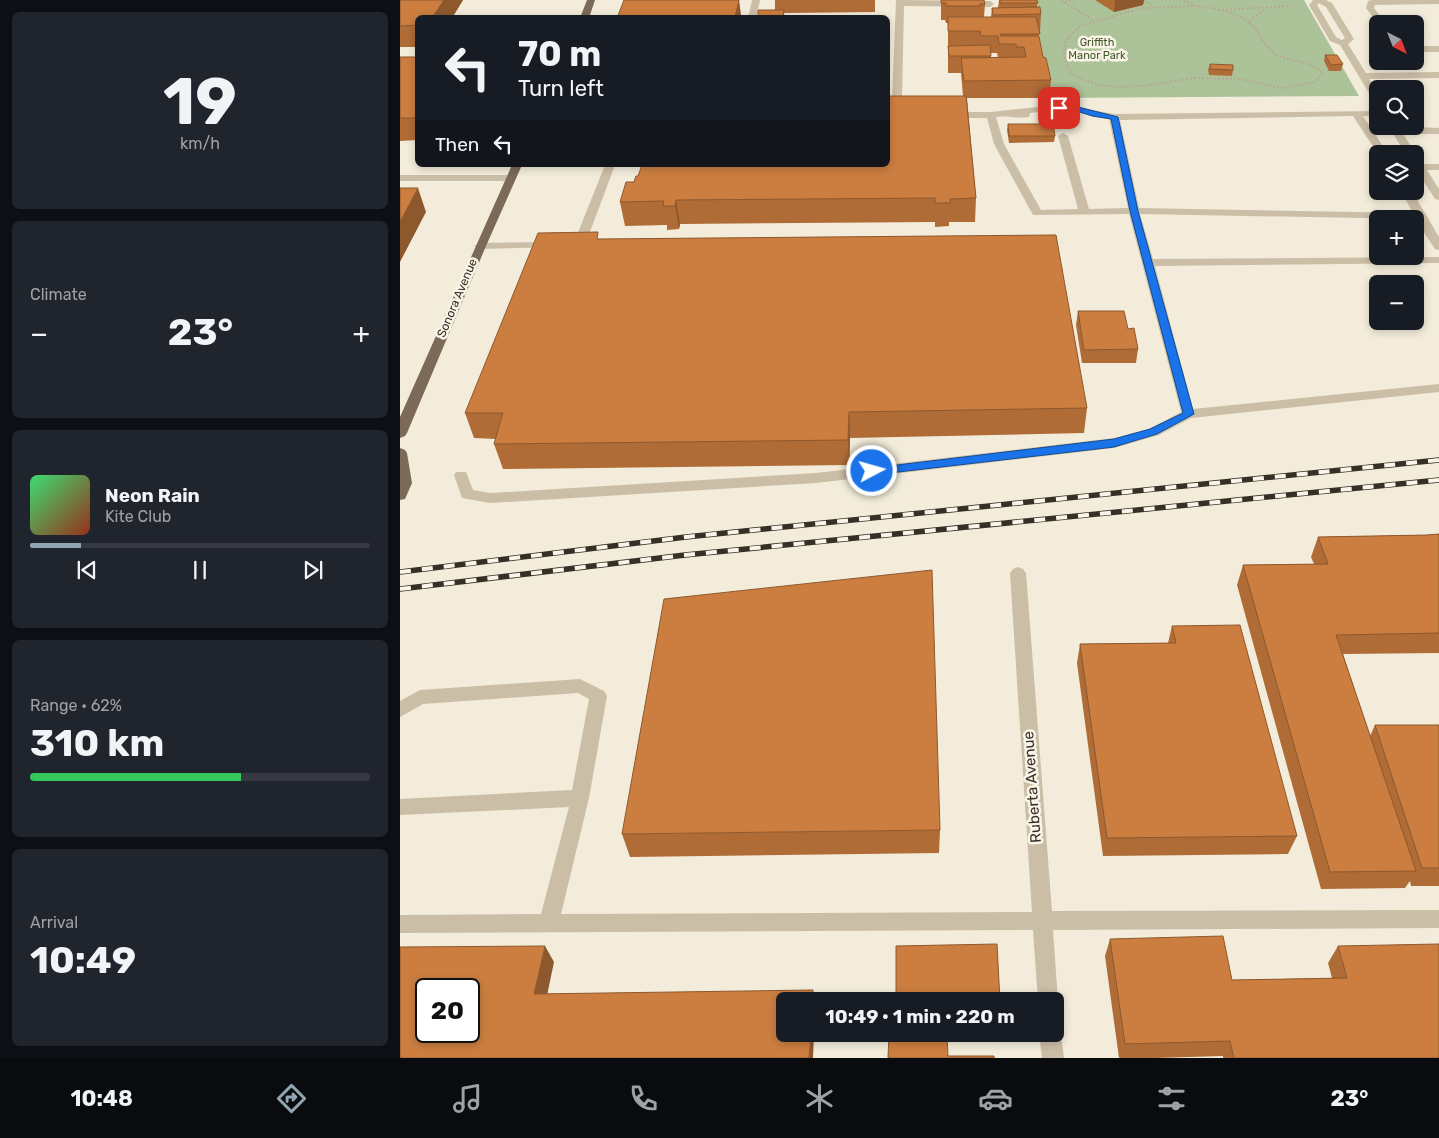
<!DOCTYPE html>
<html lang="en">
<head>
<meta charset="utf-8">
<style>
	:root { --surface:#171b24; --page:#20242c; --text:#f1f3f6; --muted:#9ea1a6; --line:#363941; --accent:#91a6b0 }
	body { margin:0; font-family:Rubik,sans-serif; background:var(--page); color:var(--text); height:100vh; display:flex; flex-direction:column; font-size:19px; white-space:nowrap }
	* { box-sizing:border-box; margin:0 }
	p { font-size:16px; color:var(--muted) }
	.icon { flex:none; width:28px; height:28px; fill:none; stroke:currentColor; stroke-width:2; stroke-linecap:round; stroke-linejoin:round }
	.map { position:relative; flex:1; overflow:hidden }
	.side { display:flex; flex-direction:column; gap:12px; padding:12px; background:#0d0f14; width:400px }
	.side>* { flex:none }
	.banner { position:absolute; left:15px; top:15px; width:475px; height:152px; border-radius:8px; box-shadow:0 2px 8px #0003; background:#171b24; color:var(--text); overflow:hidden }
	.needle { width:32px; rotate:138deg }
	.buttons { position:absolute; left:969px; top:15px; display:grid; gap:10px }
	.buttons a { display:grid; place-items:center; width:55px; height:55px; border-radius:8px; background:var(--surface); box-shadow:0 2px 8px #0003; font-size:25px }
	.speed { position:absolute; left:15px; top:978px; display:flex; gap:10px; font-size:25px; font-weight:700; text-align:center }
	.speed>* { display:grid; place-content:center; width:65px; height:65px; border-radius:50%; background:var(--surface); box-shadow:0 2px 8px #0003; line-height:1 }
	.speed .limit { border:2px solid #111; border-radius:8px; background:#fff; color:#111 }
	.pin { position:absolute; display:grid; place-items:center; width:42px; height:42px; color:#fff; margin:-21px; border-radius:10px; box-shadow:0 2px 8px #0006 }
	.me { position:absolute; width:55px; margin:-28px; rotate:84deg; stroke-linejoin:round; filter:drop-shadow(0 0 4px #0008) }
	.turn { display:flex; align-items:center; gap:18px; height:105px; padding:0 20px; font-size:22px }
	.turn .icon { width:65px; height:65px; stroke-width:2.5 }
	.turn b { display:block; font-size:35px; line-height:42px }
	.then { display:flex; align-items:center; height:48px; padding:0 20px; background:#0003; gap:10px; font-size:19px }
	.big { font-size:38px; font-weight:700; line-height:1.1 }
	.side .card { flex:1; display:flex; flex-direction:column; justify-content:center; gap:8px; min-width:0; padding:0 18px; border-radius:8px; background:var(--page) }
	.side .dial { align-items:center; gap:0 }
	.dial b { font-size:65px; line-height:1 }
	.song { display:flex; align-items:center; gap:15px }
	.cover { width:60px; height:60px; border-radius:8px; background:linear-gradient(135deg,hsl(140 70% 55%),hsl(10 70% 35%)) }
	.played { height:5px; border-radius:2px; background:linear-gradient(90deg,var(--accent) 15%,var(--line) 15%) }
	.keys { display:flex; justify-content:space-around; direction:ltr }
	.heat { display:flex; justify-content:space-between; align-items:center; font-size:28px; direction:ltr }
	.charge { height:8px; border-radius:4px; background:linear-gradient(90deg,#34c759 62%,var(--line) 0) }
	.trip { position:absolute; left:376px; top:992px; width:288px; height:50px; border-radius:8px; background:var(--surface); box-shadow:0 2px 8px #0003; font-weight:700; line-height:50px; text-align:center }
	.dock { display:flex; height:80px; justify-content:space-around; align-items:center; background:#090b0e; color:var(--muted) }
	.dock .icon { width:35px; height:35px }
	.dock .selected { color:var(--accent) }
	.dock b { font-size:22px; color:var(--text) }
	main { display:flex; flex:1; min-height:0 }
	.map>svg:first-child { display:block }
</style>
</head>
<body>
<main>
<section class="side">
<div class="card dial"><b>19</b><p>km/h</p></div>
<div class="card"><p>Climate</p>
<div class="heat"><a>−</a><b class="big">23°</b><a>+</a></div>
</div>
<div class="card">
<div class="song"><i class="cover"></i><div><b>Neon Rain</b><p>Kite Club</p></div></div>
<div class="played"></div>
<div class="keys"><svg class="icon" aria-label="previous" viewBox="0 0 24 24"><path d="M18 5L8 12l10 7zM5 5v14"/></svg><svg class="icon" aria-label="pause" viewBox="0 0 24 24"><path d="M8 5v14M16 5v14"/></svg><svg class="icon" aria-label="next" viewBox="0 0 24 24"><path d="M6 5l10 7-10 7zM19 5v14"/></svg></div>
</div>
<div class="card"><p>Range · 62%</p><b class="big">310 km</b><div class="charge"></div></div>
<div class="card"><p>Arrival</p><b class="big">10:49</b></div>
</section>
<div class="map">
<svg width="1039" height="1058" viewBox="0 0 1039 1058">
	<rect width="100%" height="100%" fill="#f3ecda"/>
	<path fill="#acc299" d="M634,0h270l55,96 -310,2z"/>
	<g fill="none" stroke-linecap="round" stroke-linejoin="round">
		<path stroke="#b7a990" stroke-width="2" stroke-dasharray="2 2" stroke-linecap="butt" d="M661,0l32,20
			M743,0l10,6
			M784,0l11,5
			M665,2l8,-2
			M798,6c20,3 47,7 59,25 7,9 9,18 20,24 16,8 32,5 46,18l-8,9 -33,6 -42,-9 -47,-1 -50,8 -23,1 -20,-2 -16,-5 -14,-8 -6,-17 2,-15 14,-14 62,-18z
			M822,10l69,-4
			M850,24l-1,-2 4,-5 13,-8"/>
		<path fill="#cbbea6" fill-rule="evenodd" d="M352,0h8l-4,18h-8z
			M496,0l94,1 4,3 -4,3 -86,-1 -2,92 -5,3 -5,-3z
			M913,0h13l6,3 22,36 -6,5 18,29 73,-1v6l-70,1 9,13v12l-3,-1 -35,-58 -10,-4 -21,-36zM919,3l7,4 19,31 -3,2 -6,-3 -19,-32z
			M972,0h67v4l-64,1 -1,3 12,16h-8l-12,-16 2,-7z
			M1015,46h24v6h-24z
			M656,105l15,1 43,8 264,-3v6l-15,-1 25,38h-10l-25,-38 -233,4 19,88 274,5 -12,-22h11l27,46v13l-4,-1 -20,-30 -275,-5 13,45 286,-2v6l-284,3 38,143 246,-25v8l-248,26 -32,17 -45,13 -298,35 -326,20 -28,-5 -8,-23 2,-3h10l7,18 17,3 326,-20 298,-35 35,-9 32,-17 -52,-198 -96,1 -39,-71 -7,-26h-38l-5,-3 5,-3h42zM656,110l15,1 38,8 19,89 -39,1 -21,-73 -5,-3 -5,3 20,73 -37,1 -37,-66 -8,-27c12,-2 22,2 33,0l1,-4z
			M988,126l51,2v6h-36l13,20 -1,2v-2h-9z
			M1015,157l4,1 4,6h16v6h-12l12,19v11l-4,-1 -20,-31z
			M205,165h10l-30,80 -6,3 -4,-1 -2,-2z
			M0,175h111l5,3 -5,3h-111z
			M153,242l4,1 2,2 -2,2 -77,2 -6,-3 6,-3z
			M618,567l5,2 3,4 26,338 387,-1v18l-386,2 5,71 -3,8v-8h-17l-5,-71 -633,3v-18l141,-1 28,-107 -169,8v-16l172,-9 17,-91 -11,-6 -155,11 -23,13v-16l20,-11 160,-11 24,12 3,5 -18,102 -28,116 471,-2 -22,-339 3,-4z
			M655,1025l3,1 3,8 3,24h-22l-3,-24h16z"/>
		<path fill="#7a6a57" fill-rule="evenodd" d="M187,0h8l-6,18h-9z
			M112,165h10l-36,81 -79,187 -2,3 -5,2v-21z
			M0,448l5,2 2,3 5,30 -7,16 -5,1z"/>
		<g stroke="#372f27" stroke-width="5.5">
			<path id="rail" d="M0,572l286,-35 753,-77
				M0,589l285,-34 754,-75"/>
		</g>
		<use href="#rail" stroke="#faf5e7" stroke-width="4" stroke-dasharray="11" stroke-linecap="butt"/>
	</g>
	<path fill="#af6c37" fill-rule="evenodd" d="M0,0h63l-11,18h-34v29h-18z
		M375,0h100v12l-91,1 1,5h-27v-2l17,-6z
		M541,0l44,4 -1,13h7l1,-9h6l1,-8h38v8l4,6 -1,17h-1v7l4,19 8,23 -2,18h-82l9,100 -1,24h-26v4l-14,1v-5l-255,2 -1,5 -12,1v-5l-42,1 -5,-24 18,-26 325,-80 -2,-23h-13v-50h-2l-1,-3h-4zM591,53h6l1,5h-7z
		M695,0h49l-1,5 -29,7z
		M925,55l18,9 -2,7h-12l-5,-10z
		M0,57h18v83l-18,1z
		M810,64l23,6 -1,6 -23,-1 -1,-5z
		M608,124l47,12 -1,6 -45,1 -2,-13z
		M199,239l488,169 -3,25 -234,5 -1,27 -346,4 -9,-25 2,-5 -22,-1 -9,-25z
		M678,311l50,18 10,20 -2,14h-54l-6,-38z
		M1039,534v119l-96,1 27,82 5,-11h64v161h-28l-1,-5 -5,7 -84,1 -84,-304 6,-20 71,-1 -3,-7 7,-20 109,-2z
		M772,626l125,210 -9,18 -185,2 -26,-193 3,-19 88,-1z
		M540,830l-1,23 -309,4 -8,-23z
		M710,939l122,41 100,-2 -4,-15 10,-17 101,112h-216v-2l-67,2h-37l-14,-102z"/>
	<path fill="#8e582d" d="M44,0h19l-11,18h-20z
		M339,0l2,15 -1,3h-8z
		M715,0h29l-1,5 -29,7z
		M18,188l8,24 -26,50v-40z
		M276,200l4,24 -1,5 -4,-23z
		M449,412l1,26 -1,27 -1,-25z
		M145,946l9,16 -10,48 -10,-16z
		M413,990l1,11h-2z
		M411,1034h3l-1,24h-4z"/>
	<path fill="#cb7e40" stroke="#8e582d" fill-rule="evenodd" d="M0,0h44l-12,18h-14v7l-18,1z
		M224,0h115l-4,17 -3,1h-115z
		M541,0h43l1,4h-5v2h-34v-3h-5z
		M600,0h37l1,3h-38z
		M640,7l1,7 -48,1 -1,-7z
		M358,10h26l-1,6h-25z
		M548,17h88l4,17h-40l1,2h38l4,21 3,1 5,22 -87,1 -3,-23 65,-1 -2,-10h-8v-3h-17l-1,-8h-17l-1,-5h-32z
		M590,45l1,11h-42l-1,-10z
		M925,55h12l6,9 -12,1z
		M0,57h18v61h-18z
		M810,64l23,1v5l-23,-1z
		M488,96h78l10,102 -26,1v4h-15v-5l-259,2 -1,6h-12l1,-5 -44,1 6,-20h8l2,-6h2l4,-11h246z
		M608,124h45l2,12h-46z
		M0,188h18l-18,34z
		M198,232l-1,7 459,-4 31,173 -238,4 -1,28 -354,4 9,-31h-38l73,-180z
		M678,311h46l4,18 6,-1 4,21 -54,1z
		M1039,534v99l-103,2 80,236 -86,1 -87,-307 85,-1 -10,-27 109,-2z
		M532,570l8,260 -318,4 42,-235z
		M840,625l57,211 -190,2 -27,-194 96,-1 -4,-17z
		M975,725h64v143h-17z
		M823,936l9,44 115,-2 -9,-32 101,-2v114h-205l-4,-17 -105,3 -15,-105z
		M597,944l3,57h-104v-55z
		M145,946l-11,48 279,-4 -1,11h-27v33h26l-2,24h-409v-111zM26,989h43v42h-43z
		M489,1034h58l1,22h46v2h-106z"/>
	<path fill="#1a73e8" stroke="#114b97" d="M659,106l19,1 40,10 20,94 56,203 -37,20 -43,13 -242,28 -4,-1 -1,-3 1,-2 4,-1 242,-29 36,-10 33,-16 -53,-202 -19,-92 -19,-3 -15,-5 -21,-1v-3z"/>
	<g text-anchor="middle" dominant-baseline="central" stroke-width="5" stroke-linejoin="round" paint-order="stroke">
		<g font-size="11" fill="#3d562a" stroke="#faf5e7">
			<text x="697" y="42">Griffith<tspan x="697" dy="13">Manor Park</tspan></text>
		</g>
		<g font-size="12" fill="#372f27" stroke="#faf5e7">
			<text transform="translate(57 298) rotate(-67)">Sonora Avenue</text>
		</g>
		<g font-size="15" fill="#372f27" stroke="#faf5e7">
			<text transform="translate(632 787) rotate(-94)">Ruberta Avenue</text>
		</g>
	</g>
</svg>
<div class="buttons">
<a><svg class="needle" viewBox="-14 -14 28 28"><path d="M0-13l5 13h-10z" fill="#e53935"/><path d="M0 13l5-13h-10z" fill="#9ea1a6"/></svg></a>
<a><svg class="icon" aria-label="search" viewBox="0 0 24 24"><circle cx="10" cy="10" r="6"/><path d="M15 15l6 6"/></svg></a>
<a><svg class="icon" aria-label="layers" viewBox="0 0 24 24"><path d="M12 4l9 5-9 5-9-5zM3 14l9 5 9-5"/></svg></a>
<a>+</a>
<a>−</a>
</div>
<div class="speed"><div class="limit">20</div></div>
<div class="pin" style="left:659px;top:108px;background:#d93025"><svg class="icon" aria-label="arrive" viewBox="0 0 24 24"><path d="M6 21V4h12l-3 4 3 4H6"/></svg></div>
<svg class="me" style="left:472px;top:471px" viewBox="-20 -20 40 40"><circle r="17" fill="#1a73e8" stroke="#fff" stroke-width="3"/><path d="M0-11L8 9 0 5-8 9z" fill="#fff"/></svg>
<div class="trip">10:49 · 1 min · 220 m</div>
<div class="banner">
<div class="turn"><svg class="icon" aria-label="left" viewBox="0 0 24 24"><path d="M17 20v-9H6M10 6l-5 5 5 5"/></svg><div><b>70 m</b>Turn left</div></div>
<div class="then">Then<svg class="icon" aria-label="left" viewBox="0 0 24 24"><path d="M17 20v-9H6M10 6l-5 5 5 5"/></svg></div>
</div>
</div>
</main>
<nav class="dock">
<b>10:48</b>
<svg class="icon selected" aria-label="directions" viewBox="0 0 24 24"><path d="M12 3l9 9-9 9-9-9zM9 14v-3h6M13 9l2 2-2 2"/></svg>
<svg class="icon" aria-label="music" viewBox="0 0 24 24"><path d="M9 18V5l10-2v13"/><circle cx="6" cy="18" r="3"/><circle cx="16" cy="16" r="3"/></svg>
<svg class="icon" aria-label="phone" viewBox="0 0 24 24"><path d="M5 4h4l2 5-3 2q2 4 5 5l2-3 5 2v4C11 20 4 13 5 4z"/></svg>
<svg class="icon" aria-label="climate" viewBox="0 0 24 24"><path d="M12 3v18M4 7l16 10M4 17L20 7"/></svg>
<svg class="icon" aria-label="car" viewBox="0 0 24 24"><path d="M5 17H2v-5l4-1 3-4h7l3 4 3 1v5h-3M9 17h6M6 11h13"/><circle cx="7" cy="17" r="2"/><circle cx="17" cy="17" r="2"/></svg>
<svg class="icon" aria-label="filters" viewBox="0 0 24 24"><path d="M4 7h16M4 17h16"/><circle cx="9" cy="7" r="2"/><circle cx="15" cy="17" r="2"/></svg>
<b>23°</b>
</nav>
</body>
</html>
